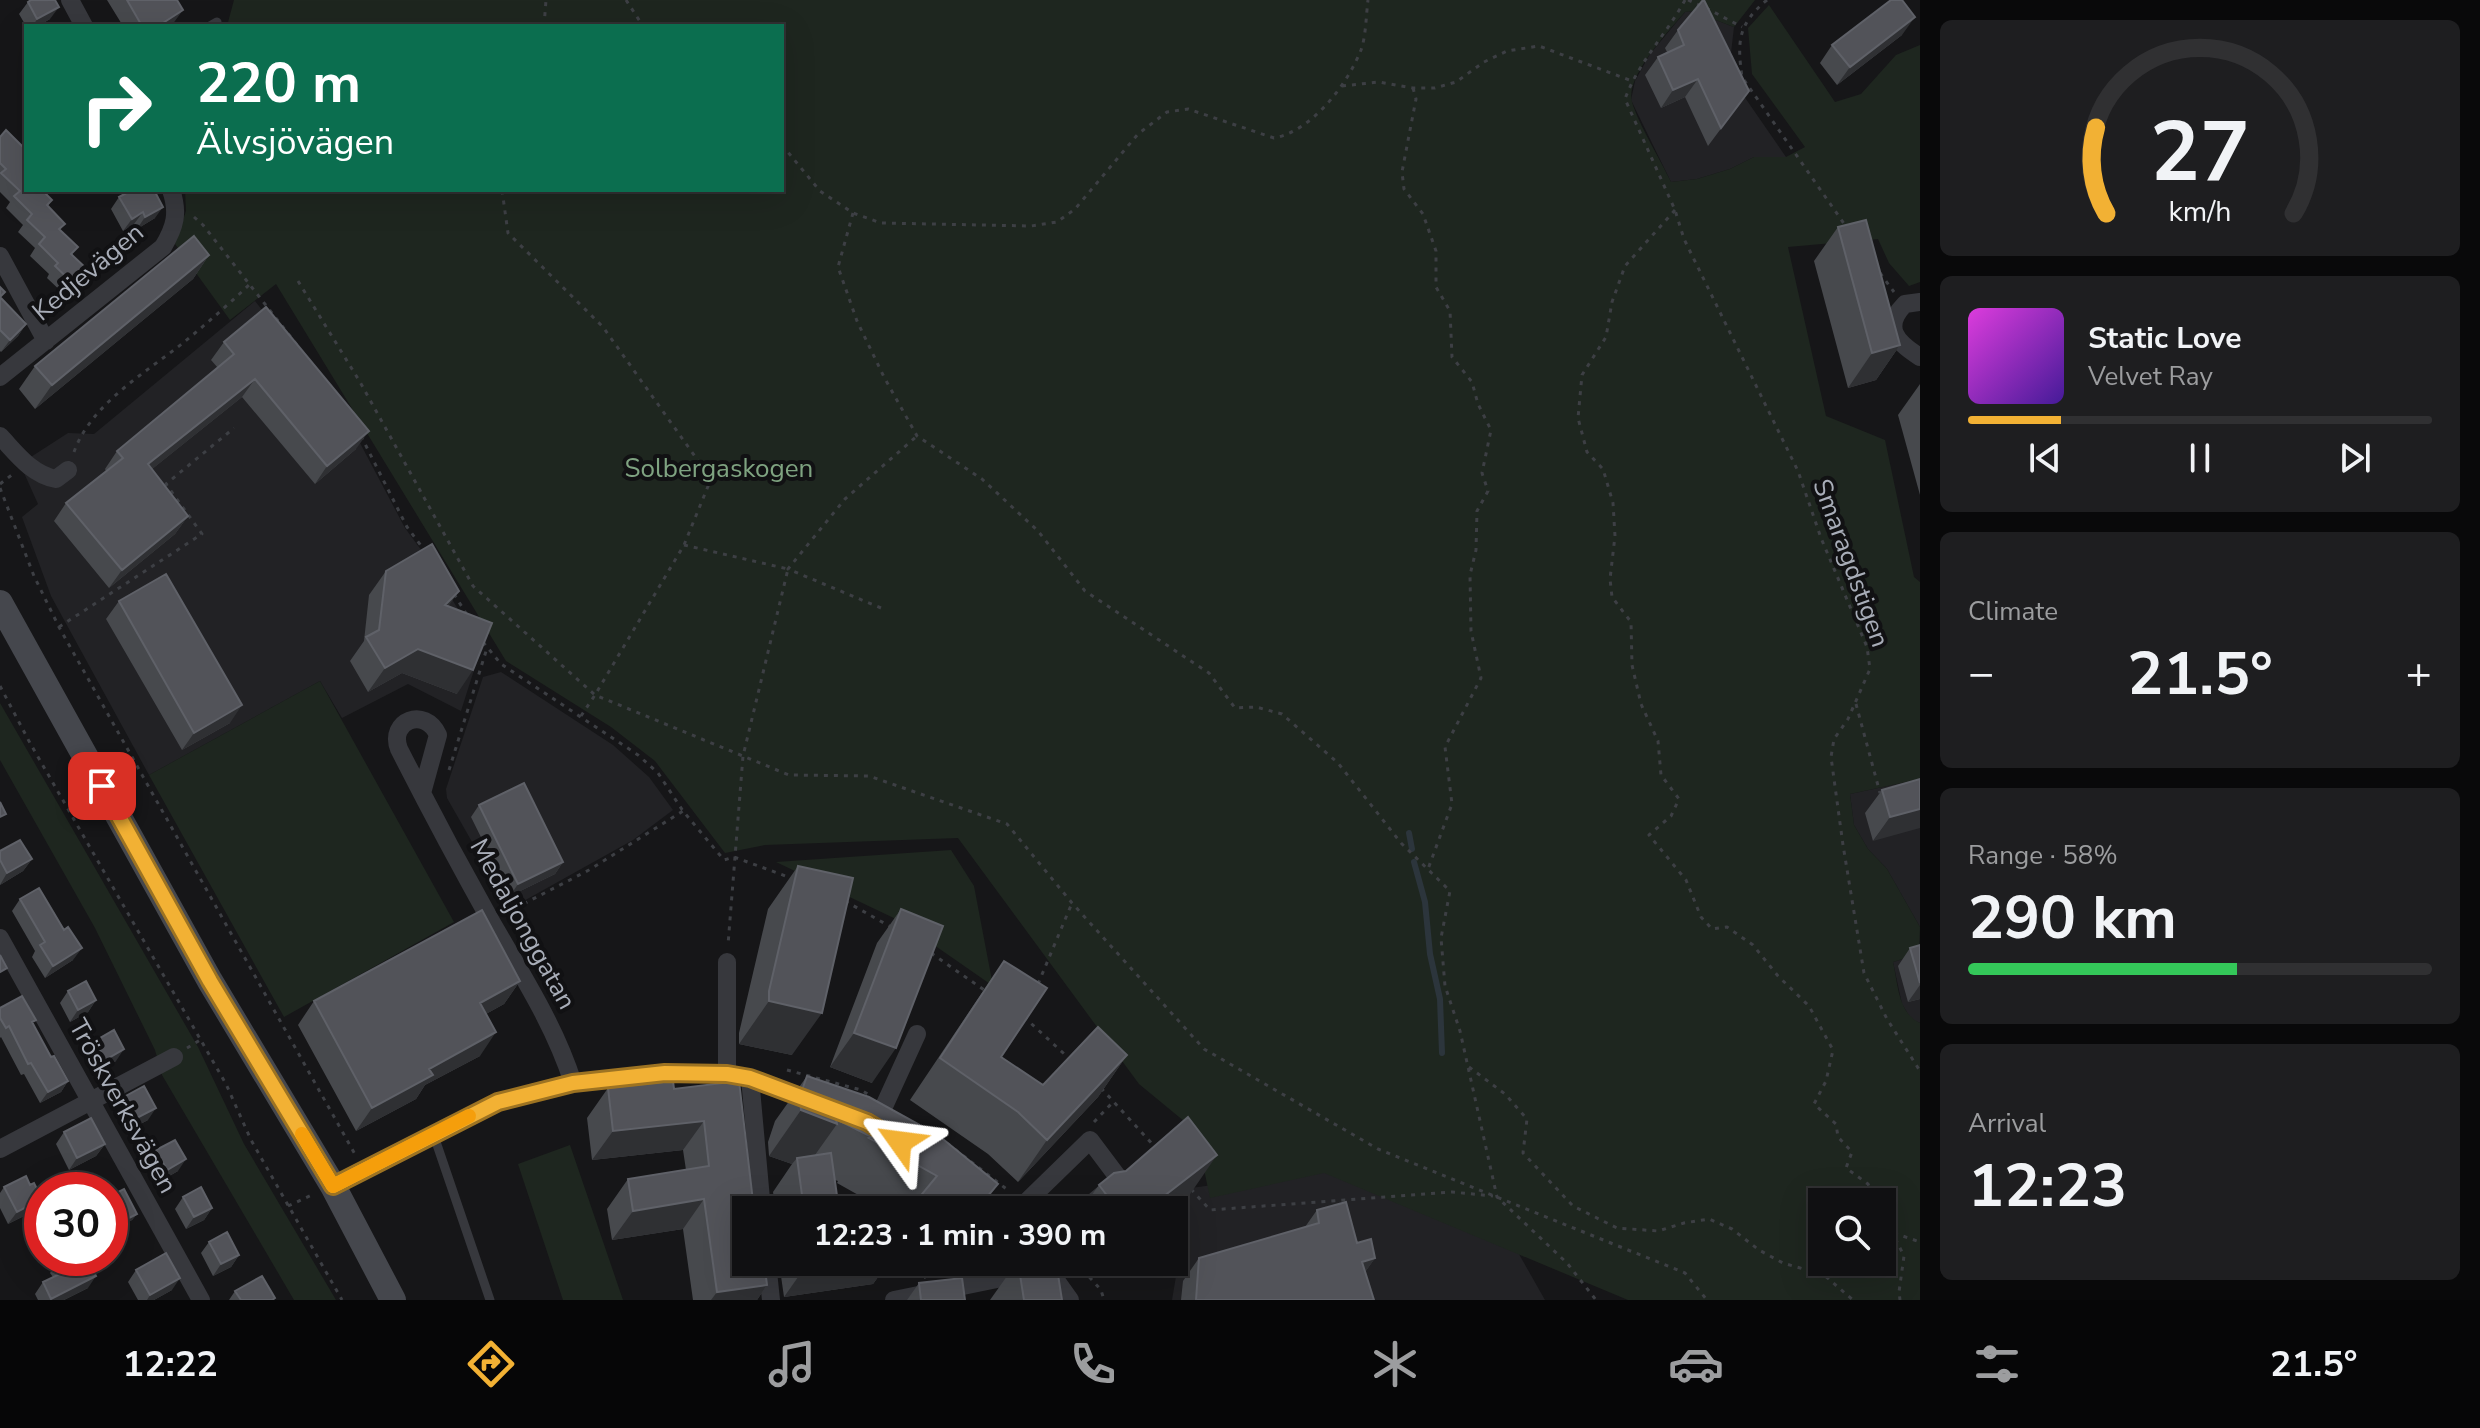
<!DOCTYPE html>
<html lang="en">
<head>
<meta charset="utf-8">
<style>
	:root { --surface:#101012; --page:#1e1e20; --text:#f1f3f6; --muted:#9c9d9f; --line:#303032; --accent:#f2b134 }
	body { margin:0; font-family:"Nunito Sans",sans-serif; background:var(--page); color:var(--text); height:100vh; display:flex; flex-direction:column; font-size:30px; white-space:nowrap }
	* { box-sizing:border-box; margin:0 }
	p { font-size:26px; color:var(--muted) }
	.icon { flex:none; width:44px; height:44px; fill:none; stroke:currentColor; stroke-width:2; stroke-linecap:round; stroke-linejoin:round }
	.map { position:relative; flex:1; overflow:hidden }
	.panel { display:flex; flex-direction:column; gap:20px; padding:20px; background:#09090a; width:560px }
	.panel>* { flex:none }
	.guide { position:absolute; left:24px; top:24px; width:760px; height:168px; border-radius:0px; box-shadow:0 8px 32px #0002,0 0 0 2px var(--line); background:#0b6e4f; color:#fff; overflow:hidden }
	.fabs { position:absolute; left:1808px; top:1188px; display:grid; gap:16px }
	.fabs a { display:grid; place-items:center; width:88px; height:88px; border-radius:0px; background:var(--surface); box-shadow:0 8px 32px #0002,0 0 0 2px var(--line); font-size:40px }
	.speed { position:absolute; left:24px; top:1172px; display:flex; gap:16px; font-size:40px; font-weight:700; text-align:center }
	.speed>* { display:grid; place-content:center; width:104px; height:104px; border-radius:50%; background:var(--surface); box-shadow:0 8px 32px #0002,0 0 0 2px var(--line); line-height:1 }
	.speed .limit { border:12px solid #d22; background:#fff; color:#111 }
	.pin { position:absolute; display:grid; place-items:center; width:68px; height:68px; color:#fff; margin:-34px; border-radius:16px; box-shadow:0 4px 12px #0006 }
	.me { position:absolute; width:88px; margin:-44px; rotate:301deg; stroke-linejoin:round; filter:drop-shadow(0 0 6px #0008) }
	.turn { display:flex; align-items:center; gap:28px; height:168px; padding:0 40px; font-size:36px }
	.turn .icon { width:104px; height:104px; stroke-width:2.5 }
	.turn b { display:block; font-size:56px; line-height:68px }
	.big { font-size:60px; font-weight:700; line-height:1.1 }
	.panel .card { flex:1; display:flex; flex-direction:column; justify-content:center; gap:12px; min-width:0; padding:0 28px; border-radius:12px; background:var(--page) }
	.panel .dial { align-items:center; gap:0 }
	.dial svg { height:208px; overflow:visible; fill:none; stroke:var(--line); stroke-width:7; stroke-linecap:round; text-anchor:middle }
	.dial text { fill:var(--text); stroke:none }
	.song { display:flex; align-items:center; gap:24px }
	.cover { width:96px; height:96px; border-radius:12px; background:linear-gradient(135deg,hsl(300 70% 55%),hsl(260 70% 35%)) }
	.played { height:8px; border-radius:4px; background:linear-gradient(90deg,var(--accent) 20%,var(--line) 20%) }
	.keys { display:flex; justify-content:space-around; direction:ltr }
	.heat { display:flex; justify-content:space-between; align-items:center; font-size:44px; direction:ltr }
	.charge { height:12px; border-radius:6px; background:linear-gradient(90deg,#34c759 58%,var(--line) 0) }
	.trip { position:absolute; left:732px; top:1196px; width:456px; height:80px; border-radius:0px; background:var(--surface); box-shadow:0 8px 32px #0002,0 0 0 2px var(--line); font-weight:700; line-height:80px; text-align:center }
	.dock { display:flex; height:128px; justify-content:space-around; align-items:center; background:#060607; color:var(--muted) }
	.dock .icon { width:56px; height:56px }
	.dock .current { color:var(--accent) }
	.dock b { font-size:36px; color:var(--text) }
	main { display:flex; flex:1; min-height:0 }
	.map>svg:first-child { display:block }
</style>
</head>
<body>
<main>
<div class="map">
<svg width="1920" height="1300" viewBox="0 0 1920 1300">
	<rect width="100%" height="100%" fill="#161618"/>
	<path fill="#222225" d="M1692,11l42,16 -3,26 8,36 47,68h-32l-24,12 -33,10 -26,3 -40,-82 4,-19 15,-27 35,-42z
		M255,301l55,70 50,72 45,85 25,34 51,86 -20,63 -53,-27 -66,34 -22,-37 -171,94 -98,-179 -29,-79 16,-13 -18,-40 48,-31 26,1z
		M501,672l112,73 36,32 24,33 -40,30 -120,67 -9,-17 -4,1 -53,-93 -1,-9 37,-112z
		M1920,779v148l-33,-58 -19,-20 -14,-24 -4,-31z
		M1920,950v73l-9,-4 -9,-15 -9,-42 26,-8z
		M1329,1169l182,71 34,60h-373l19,-112z"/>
	<path fill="#1e261f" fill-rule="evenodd" d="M234,0h1521l-21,27 -42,-16 -7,1c-16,19 -60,64 -53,90 6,21 29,59 39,80l26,-3 33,-10 24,-12h32l19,-10 -53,-73 -4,-46 21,-23 66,97 26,-8 35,-39 24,-10v237l-11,4 -20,-23 -11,-24 -90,8 38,169 59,24 29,137 6,5v197l-70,15 4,31 14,24 19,20 33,58 -1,27 -26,8c5,22 5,51 27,61v277h-292l-304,-127 -114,25 -14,-67 -57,-47 -181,-246 -193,7 -40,8 -70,-92 -44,-34 -105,-66 -230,-377 -46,36 -55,-76 11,-33 -1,-21h597v-164h-555zM1822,1202h60v60h-60z
		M320,681l134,241 -170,95 -135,-242z
		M0,703l198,344 46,97 92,156h-42l-132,-225 -7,-25 -60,-122 -95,-168z
		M951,850l23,36 19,100 -95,-66 -122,-58z
		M570,1145l53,155h-60l-45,-136z"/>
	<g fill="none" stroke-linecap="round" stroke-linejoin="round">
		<path stroke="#2c353c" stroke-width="6" d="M1409,833l3,16
			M1414,862l11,40 5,52 10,45 2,54"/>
		<path stroke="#3d3f44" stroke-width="3" stroke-dasharray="4 6" stroke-linecap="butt" d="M626,0l17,26
			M1685,0c-19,35 -46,61 -60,99l50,111 9,29 114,232 23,67 46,109 3,22 -22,50 -14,20 -3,18 12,88 21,128 23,46 33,52
			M1688,0l11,5
			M1767,0c-29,24 -30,41 -25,77l105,151
			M1706,8l36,19
			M544,26l2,-26
			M1342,86l37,-4 34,6h22l21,-6 28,-20 23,-11 32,-5 93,35
			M1413,88l3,11 -14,73 2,17 19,25 13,37v36l14,24 2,46 20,25 6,22 13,26 -9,43 6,18 -11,20 -1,39 -6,25 1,56 10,47 -36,69 7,57 -24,65
			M782,145l38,46 33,22 28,10 150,3 26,-4 18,-13 63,-75 29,-22 21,-3 86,29c38,-7 73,-53 87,-88 5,-14 5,-34 7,-50
			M1675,210l-50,56 -13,36 -6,35 -24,38 -4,43 9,34 16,17 10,34 2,33 -5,43 2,18 19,25 1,43 9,39 17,37 3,34 18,24 -8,17 -22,19 37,45 15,37 11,12 15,-2 26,18 25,31 31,30 24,44 -7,31 -12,23 22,20 2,13 14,15 -6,16 22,16 9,18
			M853,213l-15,54 19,54 27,56 33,59 65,43 56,52 47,60 124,82 26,35 21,-1 26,7 56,49 63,80 49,48 -9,47 4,48 15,45 37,166 70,66 29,37
			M194,217l9,8 94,120
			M1880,273l14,19
			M298,281l62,101 113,204 122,109 89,-150 27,-66 -108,-152 -95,-94 -6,-43
			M361,436l46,91 18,24
			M74,452c17,-48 71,-79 109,-109 23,-19 45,-38 66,-58
			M0,484l13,-10
			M0,488l34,88 25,51 297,529
			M684,545l104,24 -45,187 -15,189
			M454,594l13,21
			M881,608l-93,-39 57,-70 72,-63
			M59,627l143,-93 -36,-50 68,-56
			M483,642l18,22 137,91 20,18 25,38 41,49 10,-3 57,21
			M0,686l30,57 196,341 25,56 91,160
			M1856,704l24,89
			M581,716l14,-21 194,80 80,1 138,48 65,79 132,146 174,100 307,124 22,27
			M449,770l38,-122
			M845,901l46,26
			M506,913l83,-43 94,-59
			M931,953l56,39
			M1038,984l34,-81
			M1024,1017l48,44
			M187,1048l13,-8
			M1469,1067l36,27 22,25 -4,34 50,53 44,22 41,3 26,-8 25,-4 23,10 27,21 24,13 41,12 29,25
			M787,1070l74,20 10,6
			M1101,1088l54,59
			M1094,1122l20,-21
			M939,1137l70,54
			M1191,1189l19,21 242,-18 41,4
			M288,1206l26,-12
			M1882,1212l22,44 -5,36 1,8
			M1894,1233l26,9
			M1076,1262l25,28 3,10"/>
		<path stroke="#37383d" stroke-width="9" d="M210,26l7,-4
			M433,1133l57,167"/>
		<path stroke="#37383d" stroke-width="18" d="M70,0l14,26
			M0,256l46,85
			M1920,302l-15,2c-23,23 -9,38 15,53
			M0,377l163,-130c12,-20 16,-34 8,-57
			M0,436c17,18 31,38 56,43l12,-9
			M422,793l16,-58c-13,-29 -50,-14 -39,14 30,59 61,117 93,174 30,52 63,103 81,160
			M0,938l201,362
			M727,1074v-112
			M750,1078l12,132
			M875,1126l42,-92
			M0,1149l174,-92
			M968,1185l27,25
			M333,1186l165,-84 75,-19 92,-10 62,1 23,4 66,24
			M1018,1210l72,-70 30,40 -36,30
			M767,1262l4,38
			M1043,1262l27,38
			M894,1300l103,-21 22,-17"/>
		<path stroke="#45474d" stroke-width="26" d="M0,603l210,378 123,205 60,114"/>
	</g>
	<path fill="#47494d" d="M107,0h70l-5,26h-49z
		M28,2l22,17 -12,7h-12l-7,-12z
		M1678,30l71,61 -41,55 -23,-49 -24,11 -16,-33 13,-18 9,-5 -2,-4z
		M1902,35l-65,50 -17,-22 12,-18z
		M0,137l26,13v7l-1,2 1,31 26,10 -4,6 17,18 -5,6 13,25 6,27 -13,14 -19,-18 2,-4 -19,-18 5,-8 -17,-16 5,-7 -17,-17 4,-6 -10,-10z
		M119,197l36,21 -18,11 -3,-5 -11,7 -12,-22z
		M1838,227l62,118 -24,35 -28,8 -34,-127z
		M209,255l-16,24 -158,130 -16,-20 16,-23z
		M0,287l1,11 25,26 -8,12 -17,16 -1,-1z
		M224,342l132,107 -41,35 -73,-87 -90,72 36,47 -13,18 -66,54 -55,-67 12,-18 40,-32 -1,-2 12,-18 101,-83 -7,-8z
		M1920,384v111l-22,-80z
		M386,571l62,35 9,88 -55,-21 -34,19 -18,-31 14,-20 5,-46z
		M119,601l111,122 -48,27 -76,-131z
		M1920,779l-47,62 -8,-28 17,-23z
		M479,805l84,57 -8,12 -45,22 -39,-79z
		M0,851l32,8 -9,12 -23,14z
		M798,866l-6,189 -53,-11v-11l29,-124z
		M20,899l44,31 9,30 -28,18 -13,-21 3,-6 -23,-40z
		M901,909l-29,174 -42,-16 47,-124z
		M1920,945v54l-12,3 -10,-36 12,-18z
		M1004,961l-3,96 42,28 84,-30 -29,42 -80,85 -30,-28 -78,-54 65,-97z
		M520,981l-16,23 -18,10 -6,42 -55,29 -9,14 -60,32 -58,-106 16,-24z
		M68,991l28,9 -8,12 -18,10 -10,-19z
		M0,1008l33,15 18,34 17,24 -7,11 -21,11 -16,-29 -3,1 -20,-38 -1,1z
		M95,1041l21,20 -19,11 -11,-19z
		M807,1076l62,21 111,113h-95l-48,-27 1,-2 -3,-1 4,30h-63l-3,-18 19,-28 -23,-8 -1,-14 7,-21z
		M739,1081l15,129 13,75 -10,15h-64l-10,-71 -71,11 -5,-31 21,-30 58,-9 -3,-20 -91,10 -5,-42 21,-30 66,1z
		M126,1096l22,24 -19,10 -12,-22z
		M64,1132l41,12 -9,12 -27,14 -13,-26z
		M156,1150l22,21 -19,11 -11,-20z
		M30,1185l12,13v2l-8,11 -26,13 -8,-16v-15l4,-6z
		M1099,1185l85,18 -10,8 -93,-1z
		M110,1196l27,18 -5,6 -21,11z
		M183,1197l29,11 -8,12 -18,9 -11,-20z
		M1317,1210l58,48 -10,14 9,28h-193l2,-19 16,-23 106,-31z
		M209,1242l30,13 -8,12 -18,9 -12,-23z
		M59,1261l29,27 -24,12h-26l-3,-6 8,-12 10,-5 -3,-4z
		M779,1262h110l-16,22 -89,13z
		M905,1262h34l-14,17z
		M1017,1262h39l6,38h-72z
		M1087,1262h20l-13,10z
		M136,1270l36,20 -18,10h-16l-10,-18z
		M919,1283l46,17h-58z
		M235,1291l40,7 -1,2h-45z"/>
	<path fill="#2f3033" d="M59,7l-9,12 -12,7h-5l4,-7z
		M183,10l-11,15 -11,1 2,-3z
		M1915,17l-13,18 -65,50 13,-18z
		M1698,79l-13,18 -24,11 12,-18z
		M163,207l-8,11 -18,11 8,-12z
		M143,212l-9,12 -11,7 9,-12z
		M209,255l-16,24 -158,130 17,-24z
		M88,270l-9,12 -13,14 8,-12z
		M26,324l-8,12 -17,16 9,-12z
		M1900,345l-24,35 -28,8 24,-35z
		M255,379l-13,18 -106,85 12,-18z
		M369,431l-13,18 -41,35 12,-18z
		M188,516l-13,18 -66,54 13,-18z
		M459,591l-16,23 2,-9z
		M418,649l55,21 -16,24 -55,-21 -34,19 17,-24z
		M242,705l-12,18 -48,27 12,-17z
		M1920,809v19l-47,13 17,-24z
		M32,859l-9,12 -23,14 7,-12z
		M563,862l-8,12 -45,22 8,-12z
		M82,948l-9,12 -28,18 8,-12z
		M520,981l-16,23 -40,22 16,-23z
		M1920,985v14l-12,3z
		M96,1000l-8,12 -18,10 8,-12z
		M769,1001l53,12 -30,42 -53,-11z
		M496,1032l-16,24 -55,29 -9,14 -60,32 16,-23 57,-39z
		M854,1033l42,15 -24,35 -42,-16z
		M124,1049l-8,12 -19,11 8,-12z
		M1127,1055l-29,42 -80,85 29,-42z
		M68,1081l-7,11 -21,11 8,-11z
		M156,1108l-8,12 -19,10 8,-12z
		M801,1110l36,14 -32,45 -8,-11 -5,6 -23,-8z
		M704,1121l-21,29 -91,10 21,-29z
		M105,1144l-9,12 -27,14 8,-12z
		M1217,1155l-33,48 -10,8 -28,-1z
		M186,1159l-8,12 -19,11 8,-12z
		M998,1184l-18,26h-4z
		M42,1199l-8,12 -26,13 9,-12z
		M704,1199l-21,30 -71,11 21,-29z
		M212,1208l-8,12 -18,9 8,-12z
		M137,1214l-5,6 -21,11 4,-6z
		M239,1255l-8,12 -18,9 8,-12z
		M1375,1258l-16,23 3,-19z
		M813,1262h76l-16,22 -89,13 24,-34z
		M1101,1262h6l-13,10z
		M96,1276l-8,12 -24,12h-14z
		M180,1278l-8,12 -18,10h-7l3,-5z
		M767,1285l-10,15h-46l6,-8z"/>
	<path fill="#525359" stroke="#5f6168" stroke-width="2" d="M31,0h24l4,7 -22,12 -9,-17z
		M127,0h50l6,10 -20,13 2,3h-23z
		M1703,0h1l45,91 -28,37 -23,-49 -25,11 -15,-33 26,-12 -6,-15z
		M1891,0h11l13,17 -65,50 -18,-22z
		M6,130l20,20v6l-2,3 2,2v29h16l10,10 -5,5 18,19 -6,5 19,18 -7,7 17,16 -14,14 -19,-18 3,-3 -19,-19 6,-7 -18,-17 5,-6 -18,-18 6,-5 -19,-18 5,-4 -6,-6v-26z
		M132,190h7l1,2 4,-2h10l9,17 -18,10 -2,-5 -11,7 -13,-22z
		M1866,220l34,125 -28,8 -34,-126z
		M194,236l15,19 -157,130 -17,-19z
		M0,287l5,5 -5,5z
		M0,297l26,27 -16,16 -10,-10z
		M266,307l103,124 -42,35 -72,-87 -107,85 40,52 -66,54 -56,-67 57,-45 -6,-7 117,-97 -10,-12z
		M432,544l27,47 -14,14 47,18 -19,47 -55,-21 -33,19 -19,-31 13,-7 7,-59z
		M166,574l76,131 -48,28 -75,-132z
		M1920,779v30l-30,8 -8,-27z
		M524,783l39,79 -45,22 -39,-79z
		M0,802l6,12 -6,3z
		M20,840l12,19 -25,14 -7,-13v-9z
		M798,866l55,12 -31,135 -53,-12v-10z
		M39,888l25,42 4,-3 14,21 -29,18 -13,-21 5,-3 -25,-43z
		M901,909l42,17 -47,122 -42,-15z
		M482,910l38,71 -40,22 16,29 -67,37 4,6 -61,33 -58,-107z
		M1920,945v38l-10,-35z
		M0,955l7,13 -7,4z
		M1004,961l43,27 -46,69 42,28 55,-58 29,28 -80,85 -29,-28 -78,-54z
		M86,981l10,19 -18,10 -10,-19z
		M22,996l14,24 -4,2 19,35 3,-1 14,25 -20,11 -17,-29 -3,1 -19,-38 -3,2 -6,-10v-10z
		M114,1030l10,19 -19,11 -10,-19z
		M807,1076l62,21 69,38 60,49 -22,26h-47l-12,-10 20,-24 -68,-38 3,-1 -36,-18 1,5 -36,-14 -1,-14z
		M673,1081l1,8 65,-8 15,129h-8v52h18l3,23 -50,7 -13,-93 -71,12 -5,-32 81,-13 -5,-45 -91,10 -5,-43z
		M144,1086l12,22 -19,10 -11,-22z
		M1188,1117l29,38 -71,55h-28l-19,-25 15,-12 12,-2z
		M91,1118l14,26 -28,14 -13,-26z
		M175,1140l11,19 -19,11 -11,-20z
		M831,1153l8,57h-35l-7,-52z
		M26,1176l4,9 4,-2 8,16 -25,13 -13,-25z
		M201,1187l11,21 -18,9 -11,-20z
		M124,1189l13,25 -22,11 -5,-10v-19z
		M1346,1202l11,41 14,-4 4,19 -13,4 12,38h-178l3,-42 120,-35 -2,-13z
		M227,1232l12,23 -18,9 -12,-22z
		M166,1253l14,25 -30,17 -14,-25z
		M64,1258h23l9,18 -45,23 -8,-17 21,-10 -5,-11z
		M1018,1262h38l6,38h-38z
		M262,1276l13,22 -3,2h-31l-6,-9z
		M962,1278l3,22h-44l-2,-17z"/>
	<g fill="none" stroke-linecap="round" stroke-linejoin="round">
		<g stroke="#9d7322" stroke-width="20">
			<path id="route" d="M102,786l108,195 123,205 165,-84 75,-19 92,-10 62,1 23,4 117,44 33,20"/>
		</g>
		<use href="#route" stroke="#f2b134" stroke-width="14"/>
		<path stroke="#f59e0b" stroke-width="14" d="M302,1134l31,52 136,-70"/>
	</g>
	<g text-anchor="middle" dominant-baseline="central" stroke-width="8" stroke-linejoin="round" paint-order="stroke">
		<g font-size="26" fill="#a8adb8" stroke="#111113">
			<text transform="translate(88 272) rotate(-40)">Kedjevägen</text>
			<text transform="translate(1851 563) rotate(70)">Smaragdstigen</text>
			<text transform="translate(523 924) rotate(61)">Medaljonggatan</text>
			<text transform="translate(123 1106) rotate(61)">Tröskverksvägen</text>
		</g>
		<g font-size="26" fill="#7fa381" stroke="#111113">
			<text x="719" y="468">Solbergaskogen</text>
		</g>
	</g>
</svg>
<div class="fabs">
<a><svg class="icon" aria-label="search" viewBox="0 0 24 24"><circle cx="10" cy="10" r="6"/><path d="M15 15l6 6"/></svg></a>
</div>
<div class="speed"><div class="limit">30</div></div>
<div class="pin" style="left:102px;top:786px;background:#d93025"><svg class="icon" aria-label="arrive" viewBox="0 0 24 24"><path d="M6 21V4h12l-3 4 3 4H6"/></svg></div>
<svg class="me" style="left:900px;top:1142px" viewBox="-20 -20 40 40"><path d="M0-17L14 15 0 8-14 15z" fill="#f2b134" stroke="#fff" stroke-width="4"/></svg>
<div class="trip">12:23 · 1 min · 390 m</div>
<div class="guide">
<div class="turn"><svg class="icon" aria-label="right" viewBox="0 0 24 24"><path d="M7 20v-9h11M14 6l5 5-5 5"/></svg><div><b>220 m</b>Älvsjövägen</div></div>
</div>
</div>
<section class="panel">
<div class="card dial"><svg viewBox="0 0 100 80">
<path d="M14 69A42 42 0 1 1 86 69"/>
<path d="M14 69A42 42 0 0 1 10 36" stroke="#f2b134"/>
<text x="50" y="56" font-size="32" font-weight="700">27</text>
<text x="50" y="72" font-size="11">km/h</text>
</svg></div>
<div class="card">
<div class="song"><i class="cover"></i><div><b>Static Love</b><p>Velvet Ray</p></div></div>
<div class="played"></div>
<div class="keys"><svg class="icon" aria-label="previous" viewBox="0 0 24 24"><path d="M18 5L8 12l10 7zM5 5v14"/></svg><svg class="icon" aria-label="pause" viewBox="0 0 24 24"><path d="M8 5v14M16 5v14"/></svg><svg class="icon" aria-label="next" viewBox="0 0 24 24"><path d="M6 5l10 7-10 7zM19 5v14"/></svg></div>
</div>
<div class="card"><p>Climate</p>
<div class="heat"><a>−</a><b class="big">21.5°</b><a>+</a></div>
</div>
<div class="card"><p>Range · 58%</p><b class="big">290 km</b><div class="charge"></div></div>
<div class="card"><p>Arrival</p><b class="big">12:23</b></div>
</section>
</main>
<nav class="dock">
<b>12:22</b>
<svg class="icon current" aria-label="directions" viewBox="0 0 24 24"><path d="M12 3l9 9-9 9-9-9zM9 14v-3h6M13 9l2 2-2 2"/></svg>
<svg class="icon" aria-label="music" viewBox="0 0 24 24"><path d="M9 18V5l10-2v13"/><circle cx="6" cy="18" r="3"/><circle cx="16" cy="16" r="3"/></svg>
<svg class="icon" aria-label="phone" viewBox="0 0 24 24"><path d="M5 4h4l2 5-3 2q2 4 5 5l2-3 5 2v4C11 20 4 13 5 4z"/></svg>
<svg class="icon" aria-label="climate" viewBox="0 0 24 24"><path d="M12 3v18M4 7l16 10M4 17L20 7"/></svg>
<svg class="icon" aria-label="car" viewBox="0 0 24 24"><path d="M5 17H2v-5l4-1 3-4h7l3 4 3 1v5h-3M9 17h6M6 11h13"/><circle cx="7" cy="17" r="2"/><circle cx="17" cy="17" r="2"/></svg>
<svg class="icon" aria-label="filters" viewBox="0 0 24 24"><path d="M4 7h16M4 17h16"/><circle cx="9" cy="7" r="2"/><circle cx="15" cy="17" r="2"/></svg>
<b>21.5°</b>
</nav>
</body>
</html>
